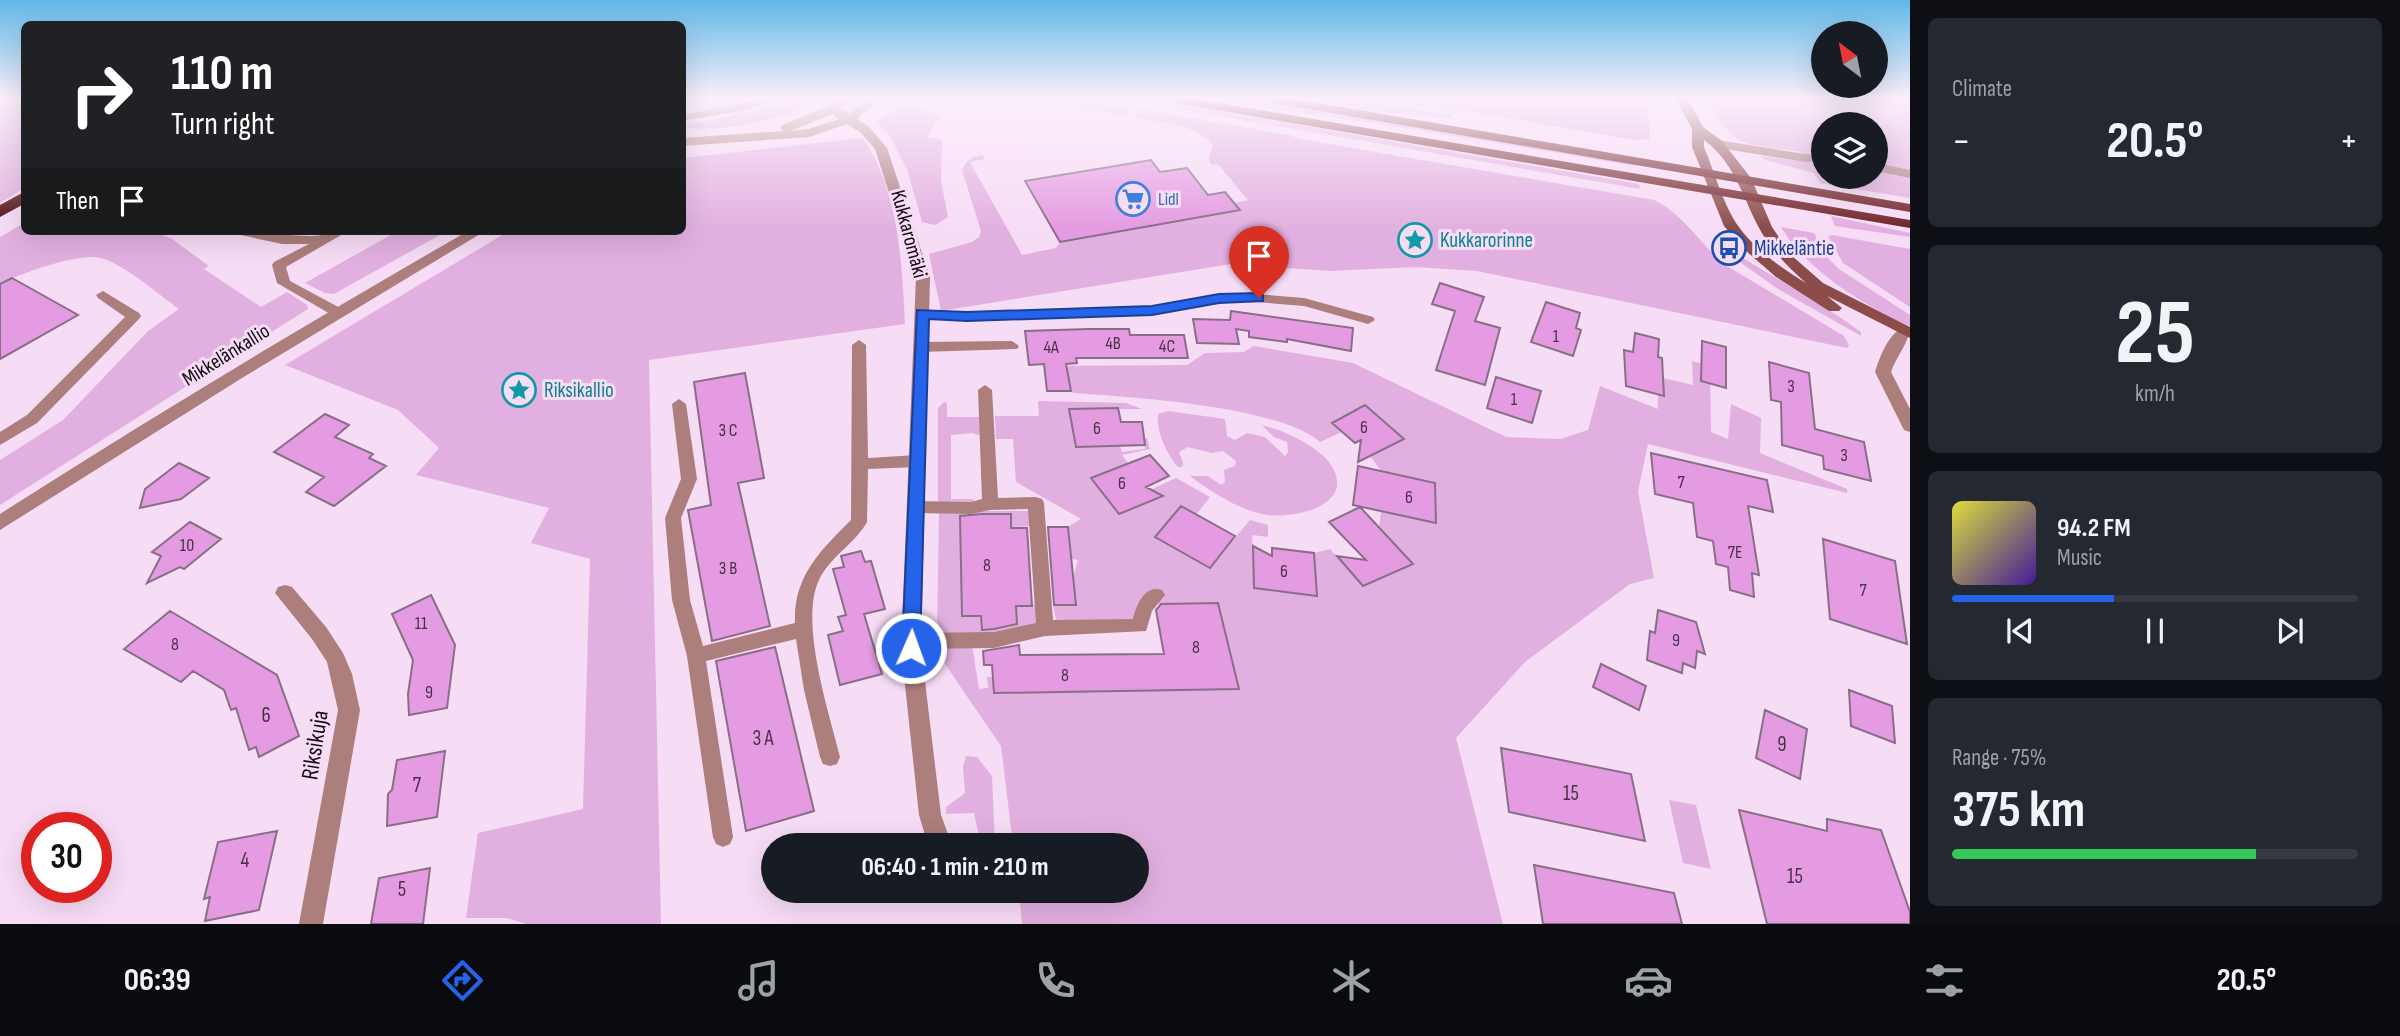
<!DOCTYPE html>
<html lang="en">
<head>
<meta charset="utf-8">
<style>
	:root { --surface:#171b24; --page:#242831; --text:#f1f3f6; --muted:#9ea1a6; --line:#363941; --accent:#2563eb }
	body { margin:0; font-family:"Sofia Sans Condensed",sans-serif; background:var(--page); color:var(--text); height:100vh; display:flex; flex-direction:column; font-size:26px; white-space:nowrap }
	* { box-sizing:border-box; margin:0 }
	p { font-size:23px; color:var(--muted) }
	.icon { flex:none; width:38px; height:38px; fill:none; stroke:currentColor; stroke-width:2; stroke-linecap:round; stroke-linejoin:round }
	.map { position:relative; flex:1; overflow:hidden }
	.details { display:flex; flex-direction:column; gap:18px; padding:18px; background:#0d0f14; width:490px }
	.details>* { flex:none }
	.top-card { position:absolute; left:21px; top:21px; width:665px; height:214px; border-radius:10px; box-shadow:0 7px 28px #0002; background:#202124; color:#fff; overflow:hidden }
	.needle { width:46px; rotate:328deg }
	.fabs { position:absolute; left:1811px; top:21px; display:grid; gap:14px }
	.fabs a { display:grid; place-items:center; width:77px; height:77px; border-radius:50%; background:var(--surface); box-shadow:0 7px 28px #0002; font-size:35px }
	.speed { position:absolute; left:21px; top:812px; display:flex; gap:14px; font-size:35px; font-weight:700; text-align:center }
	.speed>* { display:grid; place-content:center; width:91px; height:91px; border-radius:50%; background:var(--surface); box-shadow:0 7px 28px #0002; line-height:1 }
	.speed .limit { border:10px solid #d22; background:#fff; color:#111 }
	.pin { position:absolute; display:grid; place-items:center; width:60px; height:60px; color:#fff; margin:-72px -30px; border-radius:50% 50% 50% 0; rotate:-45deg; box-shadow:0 0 7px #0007 }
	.pin .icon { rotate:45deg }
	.me { position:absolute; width:77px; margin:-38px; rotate:2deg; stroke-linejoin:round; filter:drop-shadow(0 0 5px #0008) }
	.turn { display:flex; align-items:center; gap:24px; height:147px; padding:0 35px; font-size:32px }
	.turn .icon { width:91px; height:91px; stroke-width:2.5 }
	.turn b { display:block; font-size:49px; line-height:60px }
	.then { display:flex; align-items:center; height:66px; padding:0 35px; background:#0003; gap:14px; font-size:26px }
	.big { font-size:52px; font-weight:700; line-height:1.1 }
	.details .widget { flex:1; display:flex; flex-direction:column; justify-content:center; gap:10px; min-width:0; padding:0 24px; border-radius:10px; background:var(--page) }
	.details .dial { align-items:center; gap:0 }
	.dial b { font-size:91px; line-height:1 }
	.song { display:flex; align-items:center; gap:21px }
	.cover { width:84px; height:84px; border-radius:10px; background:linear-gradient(135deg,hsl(60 70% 55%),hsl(260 70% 35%)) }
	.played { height:7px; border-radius:4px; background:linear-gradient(90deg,var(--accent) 40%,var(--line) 40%) }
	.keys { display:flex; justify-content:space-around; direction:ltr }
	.heat { display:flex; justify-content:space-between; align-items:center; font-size:38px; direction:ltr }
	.charge { height:10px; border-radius:5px; background:linear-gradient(90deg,#34c759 75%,var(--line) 0) }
	.trip { position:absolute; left:761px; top:833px; width:388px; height:70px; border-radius:35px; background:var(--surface); box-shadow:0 7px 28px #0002; font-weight:700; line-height:70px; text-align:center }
	.menu { display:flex; height:112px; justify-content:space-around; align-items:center; background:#090b0e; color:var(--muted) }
	.menu .icon { width:49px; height:49px }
	.menu .current { color:var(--accent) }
	.menu b { font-size:32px; color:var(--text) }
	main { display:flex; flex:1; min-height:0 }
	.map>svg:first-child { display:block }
</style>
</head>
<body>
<main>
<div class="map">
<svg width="1910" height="924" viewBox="0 0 1910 924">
	<rect width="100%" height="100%" fill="#f7dcf6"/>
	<path fill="#e2b0e0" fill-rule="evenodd" d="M0,99h24v89l-24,15z
		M787,99h34c-31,21 -100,33 -137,29l4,-4 88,-17z
		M1025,99h40l65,9 -4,8z
		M1209,99l54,2 372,62v3l-211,-35z
		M1308,99h29l106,14 9,2 -1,3 -53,-4z
		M1372,99h274l4,36 -1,4 -15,1 -144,-25z
		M1708,99h202v99l-90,-15 -6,-10 -49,-13 -5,-4 46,6 -4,-10c-53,-9 -69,0 -94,-53zM1824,124h52v53h-52z
		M1102,100h52l485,84 1,5 -490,-85z
		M904,104l36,12 -13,21 15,3 -1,41 7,36 -13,8 -13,-3 -15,-53 -18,-34 -13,-14z
		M1139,109l149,26 12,4 354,61c29,13 48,47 73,66l117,70 5,9 -2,3 -370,-77 -61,-4 -86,4 -99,-7 -290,47 -12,-57 43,-12 7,-5 2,-6 -19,-61c5,-11 10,-13 21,-15l2,4 -15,3 52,93 34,-7 4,-6 179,-32 -5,-7 14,-3 -30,-36 -7,1 -2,-5 4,-15c-18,-21 -53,-23 -78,-27z
		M862,138c37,49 40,127 43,186l-256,36 12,564h-135l-19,-6h-41l12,-85 105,-24 7,-250 -59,-16 18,-35 -133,-33 23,-27 -41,-38 -113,-45 224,-134h173l1,-73z
		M1831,216l79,17v4l-75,-11z
		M24,223v8h129l19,8 37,27 -5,3 57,38 26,-15 20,13 1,4 -308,196v-45l63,-40 85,-89 31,-22c-20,-14 -60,-50 -84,-52 -25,-1 -73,16 -95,27v-47z
		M1781,227l33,6 15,26 10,10 71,46v11c-45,-20 -103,-55 -129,-99z
		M398,231h49l-113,63 -9,-1 -20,-10z
		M1832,235l78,14v58l-67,-44 -15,-27z
		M1734,258h9c39,24 81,47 118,74v4l-83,-47z
		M1254,346l99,17 153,74 54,2 28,-9 12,-44 58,23v-15l6,1 -1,-17 30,7 -1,-24 18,5 1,66 17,7 3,-35 30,14 -1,35 87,36v4l-199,-49 -10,47 16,87 -24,6 -105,78 -69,76 47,186h-481l-3,-33h119v-46h-125l-12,-99 -65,-95v-7l36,1 7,44 9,-1 -1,-11h6l1,16 244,-4 -20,-86 -63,1 -22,18 -76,1 -4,-18 23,-1 -3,-26 5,-18 -26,-5 -3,-3 22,-1 -3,-24 13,-8 -65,-37 -3,-43h-17l-1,-23h44l-1,-15 88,2 16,6h-72l6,38 44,-1 2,6 23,-3 -1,-11h3l3,11 -28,6 6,8 -37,15 28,36 40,-16 -7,-9 24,-11 34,19 -14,18 -16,-9 -25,31 54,31 41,-48 18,5v12l-16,-2 3,53 62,8 -3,-43 16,-4 33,37 50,-22 -34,-36 2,-17 55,12 -1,-40 -53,-11 -12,-16 34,-18 -37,-31 -25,25 -22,10c-41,-36 -189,-45 -247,-49l-4,-11 -23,1 -2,-17 143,-1 18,-12 39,-1z
		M944,402l3,1v14h34l1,19 -10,-3 -21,2v64h22l1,3h-36v-94z
		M1168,411l57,8 2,17 8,4 12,-7 18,4 20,19 3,-4 -1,-10 -13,-5 -12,-12c23,6 67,25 74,50 10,34 -46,43 -69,40 -27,-4 -55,-23 -77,-39h18l13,9 4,-3 -1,-12 11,-4 1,-5 -13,-10 -11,2 -24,-6 -9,5 4,11 -1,4h-4c-11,-13 -22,-35 -20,-53z
		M939,511h94l2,15 -24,1 -1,-13 -50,1 2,101h54v-11l24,-1 1,19 -20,8 -84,4z
		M966,756l11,1 15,19 3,69h-14l-7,-32 -28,1v-7l19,-14 -2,-26z
		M1669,800l27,5 15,64 -28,-6z"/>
	<path fill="#e59be2" stroke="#876f86" stroke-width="2" d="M1151,160l9,12 27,-4 21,27 17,-3 15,18 -180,32 -35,-61z
		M12,278l66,37 -78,44v-75z
		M1440,283l44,14 -9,24 25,7 -15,57 -49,-15 19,-59 -23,-7z
		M1546,302l34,11 -4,15 5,2 -8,26 -42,-14z
		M1231,311l122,17 -2,23 -64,-12v3l-38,-5v-6l-13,-2 3,15 -42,-1 -4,-24 37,1z
		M1089,329h40l1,6h54l4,23h-112l1,5 -11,1 5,27h-24l-3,-27 -15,1 -4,-34z
		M1635,333l24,6 -1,18 4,1 2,38 -38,-10 -2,-36 9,2z
		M1702,341l24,6v41l-25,-7z
		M1769,362l40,11 6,56 49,13 7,39 -47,-12 -1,-13 -41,-11 -1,-43 -10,-2z
		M745,373l19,105 -26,5 32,143 -58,15 -24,-131 23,-5 -17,-123z
		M1496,377l45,14 -9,32 -45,-15z
		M1365,405l39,34 -46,23 3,-22 -6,3 -23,-20z
		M1118,408l3,14h21l3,23 -69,2 -7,-38z
		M325,414l24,11 -14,12 38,17 -4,4 17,8 -52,40 -28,-14 18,-15 -50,-25z
		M1651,453l116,27 6,32 -25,-6 11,69 -7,-2 2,24 -24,-7 -2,-23 -12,-3 -3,-23 -16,-4 -4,-34 -38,-9z
		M1150,455l19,21 -23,11 17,9 -44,18 -28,-36z
		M179,463l30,15 -28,21 -41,9 5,-19z
		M1358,466l77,17 1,40 -83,-18z
		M1181,506l54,30 -25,32 -55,-31z
		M1360,507l53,57 -50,22 -26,-30 29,4 -37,-38z
		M982,514h29v14h16l5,78h-16l1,18 -23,5 -12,1 -1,-14h-19l-2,-100z
		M190,522l31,17 -37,30 -4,-2 -33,16 14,-27 -9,-4z
		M1048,527h20l8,78h-22z
		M1823,539l72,22 12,83 -77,-25z
		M1253,546l19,10v-8l42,5 3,43 -63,-8z
		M861,551l4,11 6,-1 14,48 -21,5 18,60 -42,11 -12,-50 15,-4 -5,-14 8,-2 -13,-46 11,-2 -3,-11z
		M431,595l24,50 -8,63 -38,7 -1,-21 5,-34 -21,-46z
		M1218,603l21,86 -245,4 -2,-28h-8l-1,-14 36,-6 1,10 144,-1 -8,-44 5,-6z
		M1658,610l38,12 9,32 -8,-3 -2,17 -12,-5 -1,10 -35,-13 3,-29 5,2z
		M170,611l107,64 22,61 -40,21 -3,-10 -7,3 -13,-42 -5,2 -7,-20 -31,-19 -12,11 -57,-33z
		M775,647l39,164 -68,20 -30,-170z
		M1601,664l45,22 -7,24 -46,-23z
		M1849,690l43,16 3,37 -44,-17z
		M1765,710l42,19 -7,50 -44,-21z
		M1501,748l130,26 14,67 -136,-29z
		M445,751l-8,66 -50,9 1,-32 4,-4 5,-30z
		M1739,810l88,21v-12l54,11 29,82v12h-143z
		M277,831l-18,79 -54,11 5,-24 -6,2 14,-57z
		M1534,865l140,28 8,31h-139z
		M430,868l-7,56h-52l8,-46z"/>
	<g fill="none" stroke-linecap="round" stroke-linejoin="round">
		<path fill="#ac7e7c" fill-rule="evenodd" d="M763,99h16l-32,11 -65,11v-6z
			M234,231c26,0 51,5 77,5 13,0 23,-5 37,-5l-62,36 4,14 52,28 2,3 -2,3h-10l-55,-32 -5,-18 2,-3 35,-18h-27l-46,-10z
			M103,291l36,22 2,3 -2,3 -102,104 -37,22v-13l27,-17 98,-98 -27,-19 -2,-3z
			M1244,293l60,5 69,19 2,3 -7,4 -64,-18 -60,-5 -25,1 -67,12 -186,7 -44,-3 -7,-4 7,-4 44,3 186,-7 67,-12z
			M859,340l7,5 2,113 49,-3 8,6 -8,6 -49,2 -1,53c-11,20 -34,33 -46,54 -24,41 8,136 19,181l-3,7 -7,2 -7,-2 -3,-7 -16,-67 -8,-51 -90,22 27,176 -3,7 -7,3 -7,-3 -3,-7 -26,-181 -15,-56 -7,-82 16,-39 -9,-75 7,-5 7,5 11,75 -16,39 9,82 13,46 92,-23c-2,-46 25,-72 56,-103l1,-175z
			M1012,341l7,5 -2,3 -97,3 -7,-5 7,-5z
			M985,385l7,5 6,108 38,-1 6,2 2,4 9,117 80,-1c3,-14 12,-35 29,-29l3,5 -13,16 -6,20 -101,5 -51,12 -83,1 -6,-2 -3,-6 3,-6 6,-2 83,-1 42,-9 -8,-114 -38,1 -19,4 -56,-1 -6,-2 -2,-4 2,-4 6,-2 56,1 11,-3 -4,-109z"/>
		<path fill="#ac7e7c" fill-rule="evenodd" d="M836,99h13l-9,9 9,6 17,-15h13l-22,20 12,8 18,21 43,129 -9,371 20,167 11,30h-24l-9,-30 -18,-167 15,-371 -41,-128 -14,-16 -14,-9 -38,13 -127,9v-8l101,-7 -3,-3 2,-3 47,-19zM832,114l7,5 -31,10 -17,2z
			M1718,140l87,14h19v8h-19l-91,-15 -2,-3z
			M1876,163l34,7v8l-34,-7z
			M468,231h17l-243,147 -242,152v-16c154,-99 310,-192 468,-283z
			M1906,326l4,1c0,14 -14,30 -19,45l19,37v23l-6,-2 -29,-58c5,-16 14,-40 31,-46z
			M285,585l7,2 34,40 17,26 9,21 8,36 -37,214h-24l39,-214 -11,-48 -15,-23 -37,-46 3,-6z"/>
		<path fill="#8b4c4a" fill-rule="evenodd" d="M1676,99h12l15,28 19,14 29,37 21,49 19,28 32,28 87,44v11l-83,-42 15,12 -3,3h-10l-53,-34 -31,-27 -21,-24 -32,-79v-18zM1704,140c30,22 38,55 54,86 12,23 29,40 48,57 -25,-15 -53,-35 -70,-60 -14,-22 -22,-52 -32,-76z"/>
		<path fill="#712528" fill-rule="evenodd" d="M1169,99h26l715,121v8l-735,-125z
			M1268,99h26l616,105v8l-636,-109z"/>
		<path fill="#520b12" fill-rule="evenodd" d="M24,192v12l-24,13v-12z"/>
	</g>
	<linearGradient id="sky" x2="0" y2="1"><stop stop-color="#60b8e8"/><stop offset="0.43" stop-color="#fbeffb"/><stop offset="1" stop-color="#fbeffb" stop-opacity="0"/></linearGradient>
	<rect width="1910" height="228" fill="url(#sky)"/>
	<path fill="#2563eb" stroke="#184099" stroke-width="2" d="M1259,293l4,2v6l-44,2 -67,12 -185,6 -38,-2 -9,329 -2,5 -7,2 -6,-2 -3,-5 15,-338 50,2 185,-6 67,-12z"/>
	<defs>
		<g id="supermarket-ring" transform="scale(1.75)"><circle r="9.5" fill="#f7dcf6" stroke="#3f7fe0" stroke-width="1.5"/><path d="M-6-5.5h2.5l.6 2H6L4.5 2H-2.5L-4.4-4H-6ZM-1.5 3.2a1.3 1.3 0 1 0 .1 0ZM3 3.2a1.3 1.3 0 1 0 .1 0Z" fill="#3f7fe0"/></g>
		<g id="sight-ring" transform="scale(1.75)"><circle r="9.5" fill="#f7dcf6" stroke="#0f9aa8" stroke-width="1.5"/><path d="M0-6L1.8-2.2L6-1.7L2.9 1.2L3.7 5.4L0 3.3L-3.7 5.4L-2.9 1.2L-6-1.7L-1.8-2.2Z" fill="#0f9aa8"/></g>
		<g id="bus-ring" transform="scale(1.75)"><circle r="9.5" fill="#f7dcf6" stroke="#1a4fb4" stroke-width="1.5"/><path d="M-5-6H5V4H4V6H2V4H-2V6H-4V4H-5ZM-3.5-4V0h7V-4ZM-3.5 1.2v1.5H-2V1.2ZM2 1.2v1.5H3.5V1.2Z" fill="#1a4fb4"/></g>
	</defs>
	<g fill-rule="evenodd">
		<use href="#supermarket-ring" x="1133" y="199"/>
		<use href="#sight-ring" x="1415" y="240"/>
		<use href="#bus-ring" x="1729" y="248"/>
		<use href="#sight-ring" x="519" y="390"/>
	</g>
	<g text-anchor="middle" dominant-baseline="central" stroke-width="6" stroke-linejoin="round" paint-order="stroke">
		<g font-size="18" fill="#366cbe" stroke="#f7dcf6" text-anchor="start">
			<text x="1158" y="199">Lidl</text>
		</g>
		<g font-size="18" fill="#493048">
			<text x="1556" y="336">1</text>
			<text x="1113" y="343">4B</text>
			<text x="1167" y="346">4C</text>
			<text x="1051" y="347">4A</text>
			<text x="1791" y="386">3</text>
			<text x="1514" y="399">1</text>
			<text x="1364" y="427">6</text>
			<text x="1097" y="428">6</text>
			<text x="728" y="430">3 C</text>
			<text x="1844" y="455">3</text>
			<text x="1681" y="482">7</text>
			<text x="1122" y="483">6</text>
			<text x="1409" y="497">6</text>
			<text x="187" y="545">10</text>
			<text x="1735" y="552">7E</text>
			<text x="987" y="565">8</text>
			<text x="728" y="568">3 B</text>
			<text x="1284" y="571">6</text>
			<text x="1863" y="590">7</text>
			<text x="421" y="623">11</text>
			<text x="1676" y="640">9</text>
			<text x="175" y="644">8</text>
			<text x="1196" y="647">8</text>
			<text x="1065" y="675">8</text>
			<text x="429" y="692">9</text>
		</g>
		<g font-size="21" fill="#150c14" stroke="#f7dcf6">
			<text transform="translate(909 234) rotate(75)">Kukkaromäki</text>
			<text transform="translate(226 355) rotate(-32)">Mikkelänkallio</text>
		</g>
		<g font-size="21" fill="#0d838f" stroke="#f7dcf6" text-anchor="start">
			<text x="1440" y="240">Kukkarorinne</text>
			<text x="544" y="390">Riksikallio</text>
		</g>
		<g font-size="21" fill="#164399" stroke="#f7dcf6" text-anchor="start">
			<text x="1754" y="248">Mikkeläntie</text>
		</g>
		<g font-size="21" fill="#493048">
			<text x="266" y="715">6</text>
			<text x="763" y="738">3 A</text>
			<text x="1782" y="744">9</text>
			<text x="417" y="785">7</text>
			<text x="1571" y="793">15</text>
			<text x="245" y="860">4</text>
			<text x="1795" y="876">15</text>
			<text x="402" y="889">5</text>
		</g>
		<g font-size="24" fill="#150c14" stroke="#f7dcf6">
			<text transform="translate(315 745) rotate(-81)">Riksikuja</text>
		</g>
	</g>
</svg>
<div class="fabs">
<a><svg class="needle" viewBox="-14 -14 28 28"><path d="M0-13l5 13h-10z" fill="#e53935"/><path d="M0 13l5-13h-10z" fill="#9ea1a6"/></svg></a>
<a><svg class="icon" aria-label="layers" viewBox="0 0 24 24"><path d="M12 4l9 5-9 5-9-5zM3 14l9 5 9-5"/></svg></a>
</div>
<div class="speed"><div class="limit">30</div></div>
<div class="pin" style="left:1259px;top:298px;background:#d93025"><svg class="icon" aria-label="arrive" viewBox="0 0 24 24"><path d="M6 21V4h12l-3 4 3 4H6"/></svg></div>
<svg class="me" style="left:911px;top:648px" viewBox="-20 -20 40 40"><circle r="17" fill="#2563eb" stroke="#fff" stroke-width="3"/><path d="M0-11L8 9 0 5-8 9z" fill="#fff"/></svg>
<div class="trip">06:40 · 1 min · 210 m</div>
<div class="top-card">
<div class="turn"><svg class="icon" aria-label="right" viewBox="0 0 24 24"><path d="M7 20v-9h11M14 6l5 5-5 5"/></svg><div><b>110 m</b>Turn right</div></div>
<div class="then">Then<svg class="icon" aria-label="arrive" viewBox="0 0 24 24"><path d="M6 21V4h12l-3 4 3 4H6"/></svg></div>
</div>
</div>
<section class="details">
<div class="widget"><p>Climate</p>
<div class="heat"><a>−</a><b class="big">20.5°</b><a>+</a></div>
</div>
<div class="widget dial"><b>25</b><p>km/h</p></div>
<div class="widget">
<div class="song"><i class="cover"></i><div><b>94.2 FM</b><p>Music</p></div></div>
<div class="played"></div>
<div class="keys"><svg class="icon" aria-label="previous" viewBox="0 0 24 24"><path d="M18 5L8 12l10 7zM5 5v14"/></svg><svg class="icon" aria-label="pause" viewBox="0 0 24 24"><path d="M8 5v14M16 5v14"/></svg><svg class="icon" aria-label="next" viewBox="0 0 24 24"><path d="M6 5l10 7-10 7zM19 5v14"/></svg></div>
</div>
<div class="widget"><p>Range · 75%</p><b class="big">375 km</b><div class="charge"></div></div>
</section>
</main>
<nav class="menu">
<b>06:39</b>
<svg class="icon current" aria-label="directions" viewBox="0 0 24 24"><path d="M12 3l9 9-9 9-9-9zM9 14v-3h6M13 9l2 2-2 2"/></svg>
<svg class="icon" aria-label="music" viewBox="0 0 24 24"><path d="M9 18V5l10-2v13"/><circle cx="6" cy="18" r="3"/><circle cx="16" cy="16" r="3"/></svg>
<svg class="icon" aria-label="phone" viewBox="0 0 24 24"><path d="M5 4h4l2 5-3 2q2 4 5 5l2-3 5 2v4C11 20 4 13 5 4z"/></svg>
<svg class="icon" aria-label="climate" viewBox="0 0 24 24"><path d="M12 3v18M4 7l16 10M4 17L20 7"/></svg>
<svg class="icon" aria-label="car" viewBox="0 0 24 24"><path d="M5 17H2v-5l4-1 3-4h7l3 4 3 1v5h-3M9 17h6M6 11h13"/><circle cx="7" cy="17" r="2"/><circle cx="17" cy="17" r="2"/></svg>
<svg class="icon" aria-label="filters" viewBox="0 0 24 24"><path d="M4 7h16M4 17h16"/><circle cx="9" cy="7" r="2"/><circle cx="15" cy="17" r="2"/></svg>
<b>20.5°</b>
</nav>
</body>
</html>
